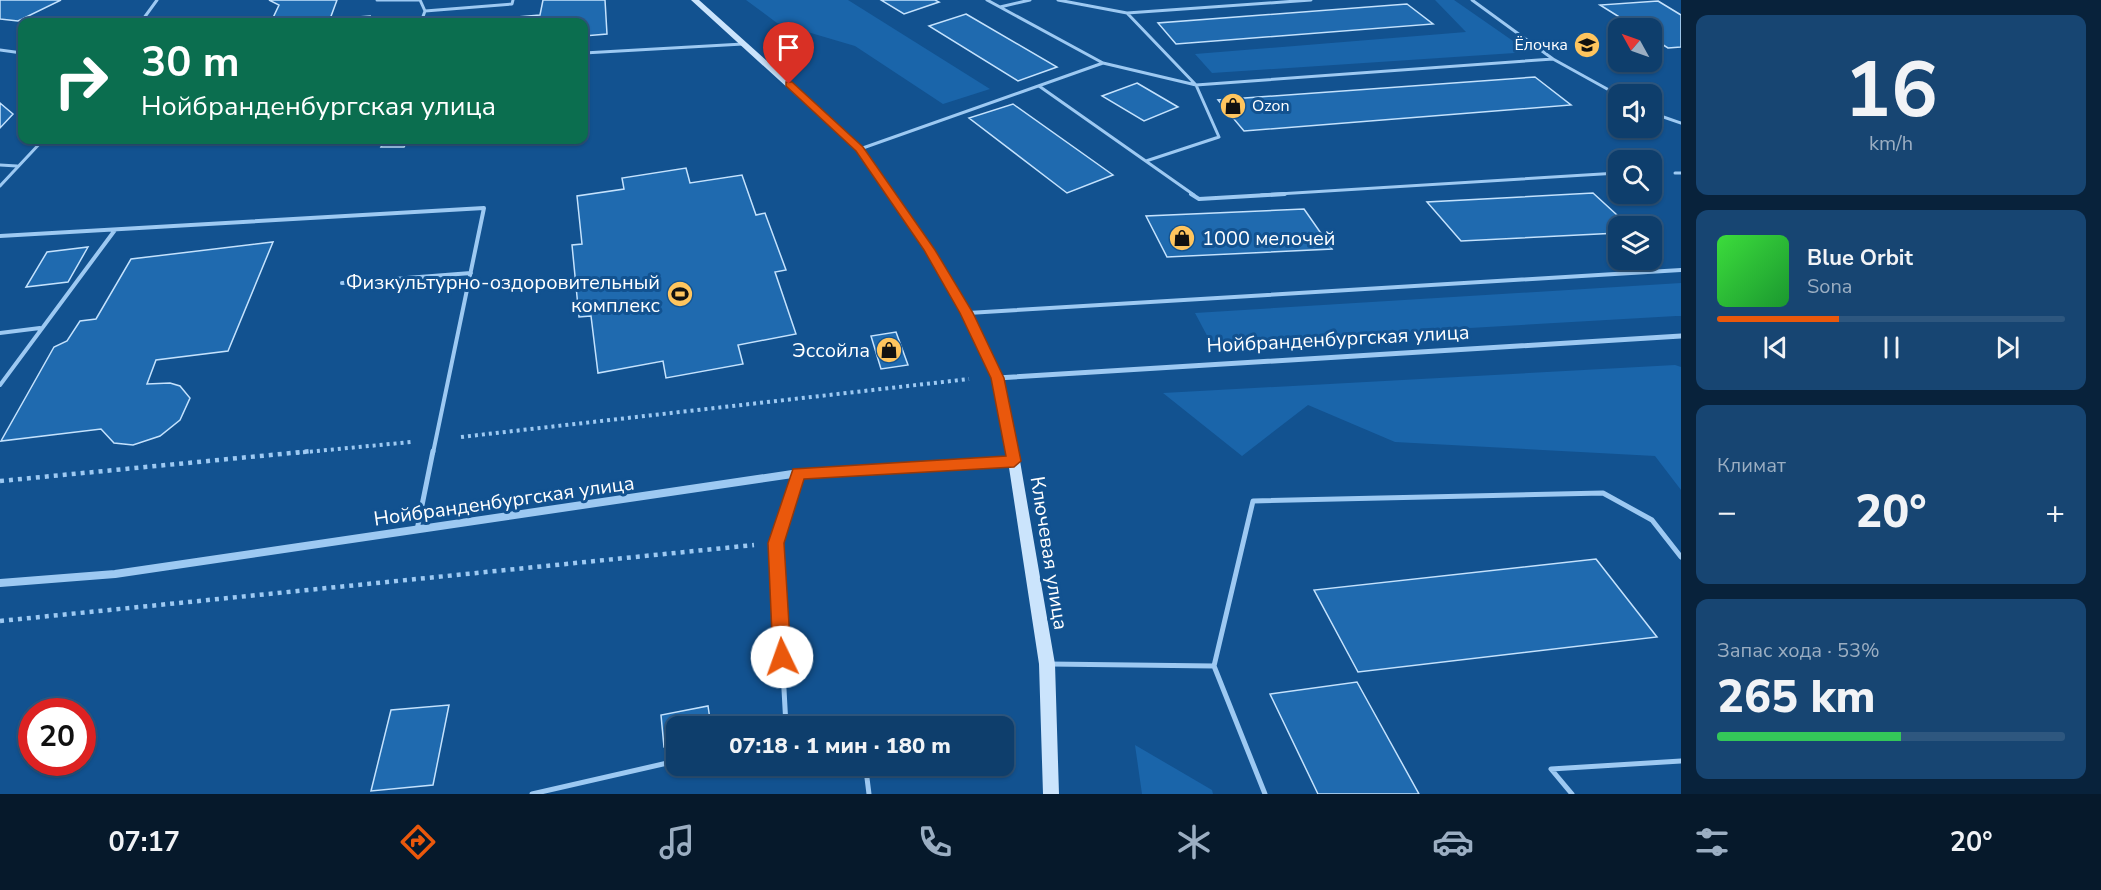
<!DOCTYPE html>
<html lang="ru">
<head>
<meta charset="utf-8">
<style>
	:root { --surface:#0e3e6c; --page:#174572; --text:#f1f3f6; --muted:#9baec2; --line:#2e577f; --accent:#ea580c }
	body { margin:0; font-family:"Nunito Sans",sans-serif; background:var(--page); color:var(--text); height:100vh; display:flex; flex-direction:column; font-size:22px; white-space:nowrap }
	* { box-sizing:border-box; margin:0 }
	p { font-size:20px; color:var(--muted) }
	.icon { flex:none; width:33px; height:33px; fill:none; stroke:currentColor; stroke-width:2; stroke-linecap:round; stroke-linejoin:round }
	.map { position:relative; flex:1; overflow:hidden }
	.drawer { display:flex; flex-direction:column; gap:15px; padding:15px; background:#08223b; width:420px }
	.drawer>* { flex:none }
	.top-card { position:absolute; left:18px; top:18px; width:570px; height:126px; border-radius:12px; box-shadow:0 2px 4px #0004,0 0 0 2px var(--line); background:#0b6e4f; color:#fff; overflow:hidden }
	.needle { width:39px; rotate:310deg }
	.tools { position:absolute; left:1608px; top:18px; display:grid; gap:12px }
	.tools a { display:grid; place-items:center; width:54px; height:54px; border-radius:12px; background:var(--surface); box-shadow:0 2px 4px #0004,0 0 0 2px var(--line); font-size:30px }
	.speed { position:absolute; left:18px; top:698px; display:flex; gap:12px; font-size:30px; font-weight:700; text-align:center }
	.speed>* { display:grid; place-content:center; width:78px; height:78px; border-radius:50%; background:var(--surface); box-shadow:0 2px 4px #0004,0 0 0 2px var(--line); line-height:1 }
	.speed .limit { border:9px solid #d22; background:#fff; color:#111 }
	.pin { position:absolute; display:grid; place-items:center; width:51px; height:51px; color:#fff; margin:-62px -26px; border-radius:50% 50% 50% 0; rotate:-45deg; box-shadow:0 0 6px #0007 }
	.pin .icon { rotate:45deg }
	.me { position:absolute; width:66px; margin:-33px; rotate:357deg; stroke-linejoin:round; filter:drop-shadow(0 0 4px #0008) }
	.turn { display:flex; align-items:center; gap:21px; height:126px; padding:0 24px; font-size:27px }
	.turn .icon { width:78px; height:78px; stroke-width:2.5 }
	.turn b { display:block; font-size:42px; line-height:51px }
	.big { font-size:45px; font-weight:800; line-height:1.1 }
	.drawer .tile { flex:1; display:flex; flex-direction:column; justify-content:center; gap:9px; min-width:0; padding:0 21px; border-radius:12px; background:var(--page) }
	.drawer .dial { align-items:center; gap:0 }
	.dial b { font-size:78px; line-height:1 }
	.song { display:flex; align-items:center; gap:18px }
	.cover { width:72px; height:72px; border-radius:9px; background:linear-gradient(135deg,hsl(120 70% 55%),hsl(130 70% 35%)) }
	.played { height:6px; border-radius:3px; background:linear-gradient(90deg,var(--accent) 35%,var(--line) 35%) }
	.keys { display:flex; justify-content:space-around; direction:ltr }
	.heat { display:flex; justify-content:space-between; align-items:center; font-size:33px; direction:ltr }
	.charge { height:9px; border-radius:4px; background:linear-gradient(90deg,#34c759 53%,var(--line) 0) }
	.trip { position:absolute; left:666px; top:716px; width:348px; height:60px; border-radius:12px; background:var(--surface); box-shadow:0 2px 4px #0004,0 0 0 2px var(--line); font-weight:800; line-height:60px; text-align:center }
	.tabs { display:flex; height:96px; justify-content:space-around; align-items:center; background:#06192b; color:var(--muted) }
	.tabs .icon { width:42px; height:42px }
	.tabs .active { color:var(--accent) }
	.tabs b { font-size:27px; color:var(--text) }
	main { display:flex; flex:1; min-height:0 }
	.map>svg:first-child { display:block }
</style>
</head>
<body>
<main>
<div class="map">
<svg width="1681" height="794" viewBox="0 0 1681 794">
	<rect width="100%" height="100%" fill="#125290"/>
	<path fill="#1a65aa" d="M746,0h102l142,89 -47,15 -88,-58 -78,-23z
		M1435,0h19l75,52 -317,21 -17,-19 271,-22z
		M1681,283v33h-5l-465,27 -16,-30z
		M1675,365l6,2v123l-26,-34 -260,-14 -87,-37 -66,51 -79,-63z
		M1135,745l77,45 1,4h-71z"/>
	<path fill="#1f6aaf" stroke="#c4e2fd" stroke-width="1.5" d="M0,0h61l-43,21 -18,-2z
		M269,0h68l-7,19 40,-3 -2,6h-97l8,-17z
		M543,0h62l2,34 -23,2v-14h-129l85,-7z
		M881,0h54l4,2 -35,12z
		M1658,1l23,14v32l-13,1 -16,-10v-10h-15l-37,-23z
		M1407,4l26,20 -257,20 -18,-21z
		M966,14l91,53 -39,14 -89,-55z
		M1535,77l36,28 -327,26 -26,-31z
		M1137,83l41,24 -34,14 -42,-25z
		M0,103l13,11 -13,14z
		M1013,104l100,71 -46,18 -98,-75z
		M385,140h23l-4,7h-23z
		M686,168l4,15 52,-8 14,40 9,-2 21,57 -11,2 21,62 -58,11 5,19 -77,14 -3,-17 -65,12 -7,-57 -12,1 -7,-72 10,-1 -5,-48 47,-7 -2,-11z
		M1593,193l36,33h-11v7l-157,8 -34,-39z
		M1304,209l28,40 -165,8 -21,-41z
		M273,242l-45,109 -72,9 -9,24 23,-1 10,3 10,12 -10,22 -20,16 -27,9 -19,-2 -13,-14 -100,12 53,-94 13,-6 13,-20 16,-2 35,-60z
		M88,247l-20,35 -42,5 21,-35z
		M896,332l12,33 -27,4 -10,-33z
		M1596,559l61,78 -299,35 -44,-82z
		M1357,682l62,112h-101l-48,-100z
		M449,705l-16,80 -62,6 20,-81z
		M708,706l3,20h-35v19l-12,2 -3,-32z"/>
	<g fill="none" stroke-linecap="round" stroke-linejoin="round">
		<path stroke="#9dc9f2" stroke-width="4" stroke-dasharray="3 4" stroke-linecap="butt" d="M461,437l508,-58
			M296,453l115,-11"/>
		<path stroke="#9dc9f2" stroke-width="4.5" stroke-dasharray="4 5" stroke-linecap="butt" d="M0,481l312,-30
			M0,621l754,-76"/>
		<path stroke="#9dc9f2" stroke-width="3" d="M377,0h43l5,11 87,-7 1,-4
			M1058,0l69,13 69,72 23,52 -73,24
			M1472,0l81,59
			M1000,7l30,-7
			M1127,13l184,-13
			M141,22l16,-22
			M421,22l4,-11
			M0,50l22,3
			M584,53l159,-9
			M1103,63l93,22 357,-26 65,36
			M1039,86l155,109
			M1652,113l29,10
			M860,149l243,-86 -116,-63
			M0,165l17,1
			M1675,173h6
			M0,186l43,-46
			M1261,195l357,-22"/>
		<path stroke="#9dc9f2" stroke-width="4" d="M1191,194l8,5 86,-5
			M0,236l484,-28 -51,245
			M342,283l129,-10
			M968,313l713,-43
			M0,333l40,-5
			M0,385l115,-155"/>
		<path stroke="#9dc9f2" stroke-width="5" d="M417,530l16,-79
			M1049,664l165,2
			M786,726l-10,-183 23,-70
			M862,765l4,5 3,24
			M532,794l144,-33
			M1265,794l-51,-128 39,-165 350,-8 49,27 29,37
			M1572,794l-21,-25 130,-8"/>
		<path stroke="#9dc9f2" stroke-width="5" d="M997,378l684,-42"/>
		<path stroke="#9dc9f2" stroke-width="8" d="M0,583l115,-9 684,-101 215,-12"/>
		<path fill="#cbe4fc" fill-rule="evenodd" d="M691,0h8l164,147 72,103 37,63 31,65 17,83 35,203 4,130h-16l-4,-130 -31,-203 -17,-83 -29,-65 -37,-63 -68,-99z"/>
	</g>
	<path fill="#ea580c" stroke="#983908" stroke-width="1.5" d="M786,82h6l71,65 72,103 38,63 31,65 17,83 -7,6 -210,12 -20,64 7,114 -3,6 -6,2 -6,-2 -3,-6 -5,-114 25,-74 213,-13 -15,-78 -31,-65 -36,-63 -68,-99 -70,-65z"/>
	<defs>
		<g id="school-disc" transform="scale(1.35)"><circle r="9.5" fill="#ffc55e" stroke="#125290"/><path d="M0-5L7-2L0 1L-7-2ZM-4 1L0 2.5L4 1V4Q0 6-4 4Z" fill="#111"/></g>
		<g id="shop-disc" transform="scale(1.35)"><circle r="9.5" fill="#ffc55e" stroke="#125290"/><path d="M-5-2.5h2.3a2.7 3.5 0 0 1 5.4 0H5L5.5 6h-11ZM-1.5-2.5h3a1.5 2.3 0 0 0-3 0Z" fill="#111"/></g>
		<g id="stadium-disc" transform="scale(1.35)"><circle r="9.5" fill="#ffc55e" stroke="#125290"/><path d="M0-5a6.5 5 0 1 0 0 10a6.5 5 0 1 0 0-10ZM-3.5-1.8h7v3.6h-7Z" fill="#111"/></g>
	</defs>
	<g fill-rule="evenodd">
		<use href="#school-disc" x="1587" y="45"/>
		<use href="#shop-disc" x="1233" y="106"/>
		<use href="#shop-disc" x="1182" y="238"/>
		<use href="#stadium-disc" x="680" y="294"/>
		<use href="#shop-disc" x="889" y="350"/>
	</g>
	<g text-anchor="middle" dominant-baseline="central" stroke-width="6" stroke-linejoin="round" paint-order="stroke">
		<g font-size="16" fill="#fff" stroke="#125290" text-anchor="end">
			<text x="1568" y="45">Ёлочка</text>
			<text x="1252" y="106" text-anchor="start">Ozon</text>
		</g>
		<g font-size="20" fill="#fff" stroke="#125290" text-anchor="end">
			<text x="1202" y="238" text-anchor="start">1000 мелочей</text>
			<text x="660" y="282">Физкультурно-оздоровительный<tspan x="660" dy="23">комплекс</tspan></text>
			<text x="870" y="350">Эссойла</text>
		</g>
		<g font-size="20" fill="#fff" stroke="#125290">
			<text transform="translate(1338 339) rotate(-3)">Нойбранденбургская улица</text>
			<text transform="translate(504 501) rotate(-8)">Нойбранденбургская улица</text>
			<text transform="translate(1049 553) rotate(81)">Ключевая улица</text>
		</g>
	</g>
</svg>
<div class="tools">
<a><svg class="needle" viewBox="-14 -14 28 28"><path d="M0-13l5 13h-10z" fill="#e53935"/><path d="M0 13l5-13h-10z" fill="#9baec2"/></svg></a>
<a><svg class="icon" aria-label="sound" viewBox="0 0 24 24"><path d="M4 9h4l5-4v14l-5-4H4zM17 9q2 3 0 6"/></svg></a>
<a><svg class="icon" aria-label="search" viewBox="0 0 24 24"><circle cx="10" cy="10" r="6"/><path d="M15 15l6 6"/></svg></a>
<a><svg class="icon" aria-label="layers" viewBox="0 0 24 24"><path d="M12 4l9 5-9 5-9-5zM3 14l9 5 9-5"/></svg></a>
</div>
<div class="speed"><div class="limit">20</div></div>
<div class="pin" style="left:789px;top:84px;background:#d93025"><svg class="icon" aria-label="arrive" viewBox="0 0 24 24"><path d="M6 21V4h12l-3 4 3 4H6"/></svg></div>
<svg class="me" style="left:782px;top:657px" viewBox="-20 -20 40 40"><circle r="19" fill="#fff"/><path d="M0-13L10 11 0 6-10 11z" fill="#ea580c"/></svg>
<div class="trip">07:18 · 1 мин · 180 m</div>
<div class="top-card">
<div class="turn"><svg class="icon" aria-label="right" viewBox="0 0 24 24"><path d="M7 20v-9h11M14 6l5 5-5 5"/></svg><div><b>30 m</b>Нойбранденбургская улица</div></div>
</div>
</div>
<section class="drawer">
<div class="tile dial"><b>16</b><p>km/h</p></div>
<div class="tile">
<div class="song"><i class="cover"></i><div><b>Blue Orbit</b><p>Sona</p></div></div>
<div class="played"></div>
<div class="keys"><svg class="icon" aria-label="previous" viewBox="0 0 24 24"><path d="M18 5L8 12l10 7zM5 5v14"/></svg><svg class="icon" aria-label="pause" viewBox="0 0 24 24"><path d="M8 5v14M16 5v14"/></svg><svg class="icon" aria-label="next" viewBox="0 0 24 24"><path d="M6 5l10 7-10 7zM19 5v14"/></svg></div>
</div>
<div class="tile"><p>Климат</p>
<div class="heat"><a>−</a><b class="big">20°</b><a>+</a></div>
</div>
<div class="tile"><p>Запас хода · 53%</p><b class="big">265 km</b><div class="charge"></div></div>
</section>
</main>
<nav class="tabs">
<b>07:17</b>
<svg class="icon active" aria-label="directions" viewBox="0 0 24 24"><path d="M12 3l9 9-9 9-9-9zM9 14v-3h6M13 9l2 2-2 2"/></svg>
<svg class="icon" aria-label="music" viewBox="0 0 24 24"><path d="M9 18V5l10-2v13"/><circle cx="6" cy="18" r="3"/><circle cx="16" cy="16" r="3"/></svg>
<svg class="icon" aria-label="phone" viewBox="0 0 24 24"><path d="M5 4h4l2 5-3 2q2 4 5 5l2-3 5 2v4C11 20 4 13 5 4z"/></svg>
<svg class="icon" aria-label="climate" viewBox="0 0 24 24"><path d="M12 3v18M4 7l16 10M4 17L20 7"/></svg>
<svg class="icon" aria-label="car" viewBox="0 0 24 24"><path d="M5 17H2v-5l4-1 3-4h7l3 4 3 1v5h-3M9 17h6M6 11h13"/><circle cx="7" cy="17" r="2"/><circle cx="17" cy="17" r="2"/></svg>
<svg class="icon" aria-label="filters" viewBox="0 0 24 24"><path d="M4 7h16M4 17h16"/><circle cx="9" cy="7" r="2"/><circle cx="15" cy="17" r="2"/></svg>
<b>20°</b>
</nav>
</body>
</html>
